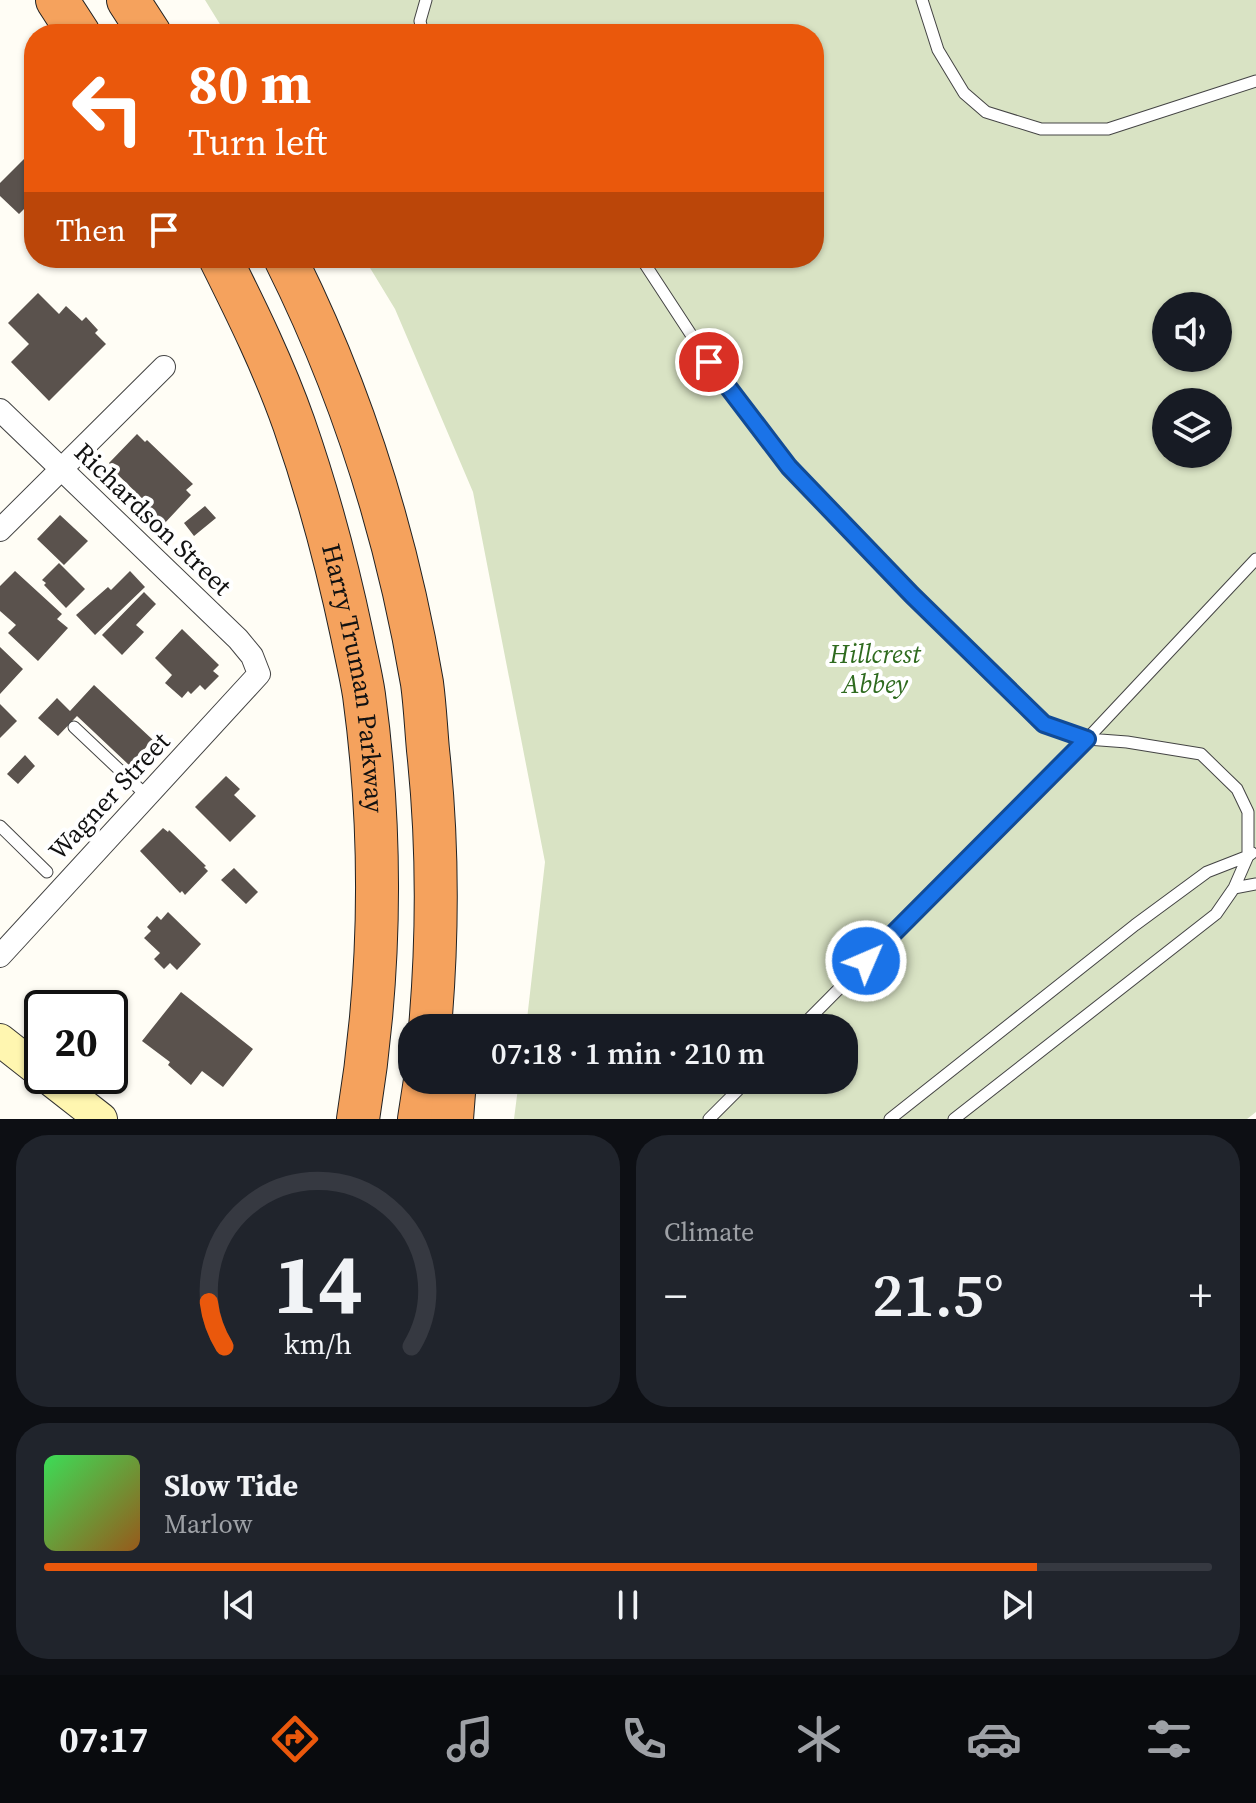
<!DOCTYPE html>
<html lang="en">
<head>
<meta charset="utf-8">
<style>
	:root { --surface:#171b24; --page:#20242c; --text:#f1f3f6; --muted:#9ea1a6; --line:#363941; --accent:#ea580c }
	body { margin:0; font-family:"Source Serif 4",serif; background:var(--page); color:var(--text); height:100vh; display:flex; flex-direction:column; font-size:30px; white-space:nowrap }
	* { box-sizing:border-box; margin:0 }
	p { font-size:26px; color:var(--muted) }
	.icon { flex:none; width:44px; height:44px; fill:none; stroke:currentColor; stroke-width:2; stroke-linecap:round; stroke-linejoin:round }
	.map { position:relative; height:1119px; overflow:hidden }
	.panel { display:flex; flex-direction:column; gap:16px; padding:16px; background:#0d0f14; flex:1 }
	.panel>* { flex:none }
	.top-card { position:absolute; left:24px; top:24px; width:800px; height:244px; border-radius:32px; box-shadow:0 2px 6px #0004; background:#ea580c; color:#fff; overflow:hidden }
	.controls { position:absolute; left:1152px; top:292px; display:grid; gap:16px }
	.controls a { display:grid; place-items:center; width:80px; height:80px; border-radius:50%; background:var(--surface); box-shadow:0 2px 6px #0004; font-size:40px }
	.speed { position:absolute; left:24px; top:990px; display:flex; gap:16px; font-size:40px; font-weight:700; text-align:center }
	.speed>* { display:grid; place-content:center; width:104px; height:104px; border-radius:50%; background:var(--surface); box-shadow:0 2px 6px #0004; line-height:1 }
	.speed .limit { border:4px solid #111; border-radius:12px; background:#fff; color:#111 }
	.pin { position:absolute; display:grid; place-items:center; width:68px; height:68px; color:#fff; margin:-34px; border:4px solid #fff; border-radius:50%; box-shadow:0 2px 8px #0007 }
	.me { position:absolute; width:88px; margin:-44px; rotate:45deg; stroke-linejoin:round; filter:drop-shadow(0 0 6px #0008) }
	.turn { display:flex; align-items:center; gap:28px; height:168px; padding:0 32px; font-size:36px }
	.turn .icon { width:104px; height:104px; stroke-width:2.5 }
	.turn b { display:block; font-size:56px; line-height:68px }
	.then { display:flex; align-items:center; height:76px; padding:0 32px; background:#0003; gap:16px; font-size:30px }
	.big { font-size:60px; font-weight:600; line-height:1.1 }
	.panel .card { flex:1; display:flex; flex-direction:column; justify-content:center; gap:12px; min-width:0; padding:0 28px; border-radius:32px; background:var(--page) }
	.panel .dial { align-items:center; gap:0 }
	.dial svg { height:208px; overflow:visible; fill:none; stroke:var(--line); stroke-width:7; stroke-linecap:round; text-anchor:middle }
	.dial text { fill:var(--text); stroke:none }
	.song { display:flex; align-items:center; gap:24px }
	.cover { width:96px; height:96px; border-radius:12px; background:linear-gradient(135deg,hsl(130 70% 55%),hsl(30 70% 35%)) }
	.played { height:8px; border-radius:4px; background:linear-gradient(90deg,var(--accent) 85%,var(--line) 85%) }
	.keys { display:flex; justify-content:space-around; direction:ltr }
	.heat { display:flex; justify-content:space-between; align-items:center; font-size:44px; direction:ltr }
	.panel .tiles { flex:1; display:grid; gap:16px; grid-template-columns:1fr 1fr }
	.card:last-child { grid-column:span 2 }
	.trip { position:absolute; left:398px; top:1014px; width:460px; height:80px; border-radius:32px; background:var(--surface); box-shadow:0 2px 6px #0004; font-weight:600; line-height:80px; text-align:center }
	.tabs { display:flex; height:128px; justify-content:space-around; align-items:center; background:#090b0e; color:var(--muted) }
	.tabs .icon { width:56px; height:56px }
	.tabs .current { color:var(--accent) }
	.tabs b { font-size:36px; color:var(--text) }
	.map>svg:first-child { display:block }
</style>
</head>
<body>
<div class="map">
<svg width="1256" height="1119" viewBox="0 0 1256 1119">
	<rect width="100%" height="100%" fill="#fffdf5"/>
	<path fill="#d9e3c4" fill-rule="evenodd" d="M205,0h1051v1112l-9,7h-733l5,-39h325v-52h-318l19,-166 -72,-370 -78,-183 -31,-51h450v-224h-588zM1166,306h52v52h-52zM1166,402h52v52h-52z"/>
	<path fill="#5a524d" d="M29,154l5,5v48l-4,-4 -11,11 -19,-18v-13z
		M38,293l21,21 7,-8 16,15 4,-4 12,13 -3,3 11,11 -57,57 -38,-39 18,-18 -21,-21z
		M137,434l8,8 2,-2 46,44 -7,6 5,5 -28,30 -17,-15 4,-4 -35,-34 1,-1 -7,-8z
		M205,506l11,12 -22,18 -10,-13z
		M60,515l28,26 -24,24 -27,-26z
		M59,563l26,26 -19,19 -22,-23 2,-2 -4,-3z
		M15,571l47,43 -5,5 11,9 -30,33 -30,-28 8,-8 -16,-14v-25z
		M130,571l15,16 -50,48 -19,-20 32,-28 3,3z
		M144,592l12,12 -20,21 8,7 -22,23 -20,-20z
		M182,629l37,36 -6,6 6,5 -14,14 -5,-5 -9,9 -3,-3 -6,7 -17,-15 7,-8 -17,-17z
		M0,647l23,22 -23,25z
		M94,685l59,55 -24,25 -52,-49 -19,20 -20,-18 19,-20 13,13z
		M0,704l17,17 -17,17z
		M25,755l10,11 -17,18 -11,-10z
		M226,776l14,13 -6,6 22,21 -26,26 -35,-35z
		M163,828l5,4 1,-2 37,36 -2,1 4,4 -23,24 -3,-4 -2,2 -40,-42z
		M234,868l24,24 -12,12 -25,-24z
		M168,912l33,32 -24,26 -7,-7 -6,6 -10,-10 6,-6 -16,-15 7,-7 -4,-4 10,-11 4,4z
		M181,992l72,57 -30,38 -21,-16 -11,14 -23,-20 2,-3 -28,-21z"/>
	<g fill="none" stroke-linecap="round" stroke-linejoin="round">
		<g stroke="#444" stroke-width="13">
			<path id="lane" d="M922,0l16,50 26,43 22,19 55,17h67l148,-48
				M423,34l-3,-13 6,-21
				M641,258l68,104 80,105 123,128 132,129 43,15 40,3 74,12 36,35 11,23v44
				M74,727l73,69
				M0,826l47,46
				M1234,888l22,-4
				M800,1028l287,-289 169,-180
				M709,1119l39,-39
				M890,1119l245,-194 72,-53 41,-16
				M954,1119l262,-205 18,-26 14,-32 4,-3"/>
		</g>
		<g stroke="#444" stroke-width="24">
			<path id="street" d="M0,410l238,229 14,17 7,18 -259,282
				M0,530l164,-163"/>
		</g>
		<g stroke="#333" stroke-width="34">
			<path id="secondary" d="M0,1040l42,33
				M46,1076l55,43"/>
		</g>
		<g stroke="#222" stroke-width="44">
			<g id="highway">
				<path d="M57,0l22,34"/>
				<path d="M128,0l22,34"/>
				<path id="s1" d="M220,258c27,54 54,109 74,166 24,69 43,140 58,211 4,20 9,40 12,60 19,140 17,284 -6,424"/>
				<path d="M285,258c67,134 112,278 137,425 3,22 4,45 6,67 10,92 10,185 2,278"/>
				<path d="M419,1119l6,-39"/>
				<path d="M452,1119l3,-39"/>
			</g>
		</g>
		<use href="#lane" stroke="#fff" stroke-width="11"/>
		<use href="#street" stroke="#fff" stroke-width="22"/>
		<use href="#secondary" stroke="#fff6b0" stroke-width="32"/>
		<use href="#highway" stroke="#f5a25d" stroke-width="42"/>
	</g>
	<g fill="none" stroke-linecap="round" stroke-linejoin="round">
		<g stroke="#114b97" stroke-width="20">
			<path id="route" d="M709,362l80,105 123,128 132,129 43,15 -221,222"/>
		</g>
		<use href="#route" stroke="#1a73e8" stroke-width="14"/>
	</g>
	<g text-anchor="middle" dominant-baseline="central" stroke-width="8" stroke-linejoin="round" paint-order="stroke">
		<g font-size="26" fill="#111" stroke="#fff">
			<text transform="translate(153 519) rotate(44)">Richardson Street</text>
			<text stroke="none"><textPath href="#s1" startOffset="444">Harry Truman Parkway</textPath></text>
			<text transform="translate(109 796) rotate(-47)">Wagner Street</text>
		</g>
		<g font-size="26" font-style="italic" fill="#2f6b1f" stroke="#fff">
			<text x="875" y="654">Hillcrest<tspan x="875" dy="30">Abbey</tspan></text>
		</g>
	</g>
</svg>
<div class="controls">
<a><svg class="icon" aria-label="sound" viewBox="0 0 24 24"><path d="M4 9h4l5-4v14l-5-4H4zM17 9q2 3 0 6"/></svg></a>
<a><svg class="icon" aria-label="layers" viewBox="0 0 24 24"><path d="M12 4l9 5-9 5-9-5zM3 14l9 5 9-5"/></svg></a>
</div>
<div class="speed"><div class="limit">20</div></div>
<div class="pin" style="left:709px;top:362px;background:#d93025"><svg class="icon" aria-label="arrive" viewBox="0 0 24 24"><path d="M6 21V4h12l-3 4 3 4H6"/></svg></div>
<svg class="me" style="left:866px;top:961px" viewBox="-20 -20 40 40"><circle r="17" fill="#1a73e8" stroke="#fff" stroke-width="3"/><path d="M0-11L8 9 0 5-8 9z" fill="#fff"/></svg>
<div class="trip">07:18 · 1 min · 210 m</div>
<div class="top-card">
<div class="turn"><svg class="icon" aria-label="left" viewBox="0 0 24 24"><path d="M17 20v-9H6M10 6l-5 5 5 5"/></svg><div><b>80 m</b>Turn left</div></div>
<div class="then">Then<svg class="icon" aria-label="arrive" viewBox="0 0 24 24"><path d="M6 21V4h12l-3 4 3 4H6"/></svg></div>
</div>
</div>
<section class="panel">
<div class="tiles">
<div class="card dial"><svg viewBox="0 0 100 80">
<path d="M14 69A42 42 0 1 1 86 69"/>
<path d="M14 69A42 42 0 0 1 8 52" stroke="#ea580c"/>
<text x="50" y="56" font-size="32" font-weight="700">14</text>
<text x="50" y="72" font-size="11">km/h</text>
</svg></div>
<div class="card"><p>Climate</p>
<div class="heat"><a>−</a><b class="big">21.5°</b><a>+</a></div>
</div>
<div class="card">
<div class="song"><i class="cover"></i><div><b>Slow Tide</b><p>Marlow</p></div></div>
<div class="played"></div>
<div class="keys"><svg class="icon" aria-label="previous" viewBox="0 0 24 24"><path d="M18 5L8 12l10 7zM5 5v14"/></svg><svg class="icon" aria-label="pause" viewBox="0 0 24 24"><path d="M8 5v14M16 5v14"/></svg><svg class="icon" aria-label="next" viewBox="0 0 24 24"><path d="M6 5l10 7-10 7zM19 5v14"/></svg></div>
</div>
</div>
</section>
<nav class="tabs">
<b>07:17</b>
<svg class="icon current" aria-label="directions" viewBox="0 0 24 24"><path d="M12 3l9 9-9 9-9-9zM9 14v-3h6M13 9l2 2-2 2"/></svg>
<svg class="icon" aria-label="music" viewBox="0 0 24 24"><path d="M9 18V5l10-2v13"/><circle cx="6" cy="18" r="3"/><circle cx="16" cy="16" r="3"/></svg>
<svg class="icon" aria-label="phone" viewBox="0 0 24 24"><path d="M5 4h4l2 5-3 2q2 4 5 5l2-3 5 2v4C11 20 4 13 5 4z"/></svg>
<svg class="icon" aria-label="climate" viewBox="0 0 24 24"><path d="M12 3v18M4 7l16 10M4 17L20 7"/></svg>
<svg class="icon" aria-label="car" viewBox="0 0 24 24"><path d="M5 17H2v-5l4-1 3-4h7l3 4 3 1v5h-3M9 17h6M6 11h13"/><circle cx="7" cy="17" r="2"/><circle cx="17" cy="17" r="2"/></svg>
<svg class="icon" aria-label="filters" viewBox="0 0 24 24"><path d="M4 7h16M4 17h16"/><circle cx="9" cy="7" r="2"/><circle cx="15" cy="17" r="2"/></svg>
</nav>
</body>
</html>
